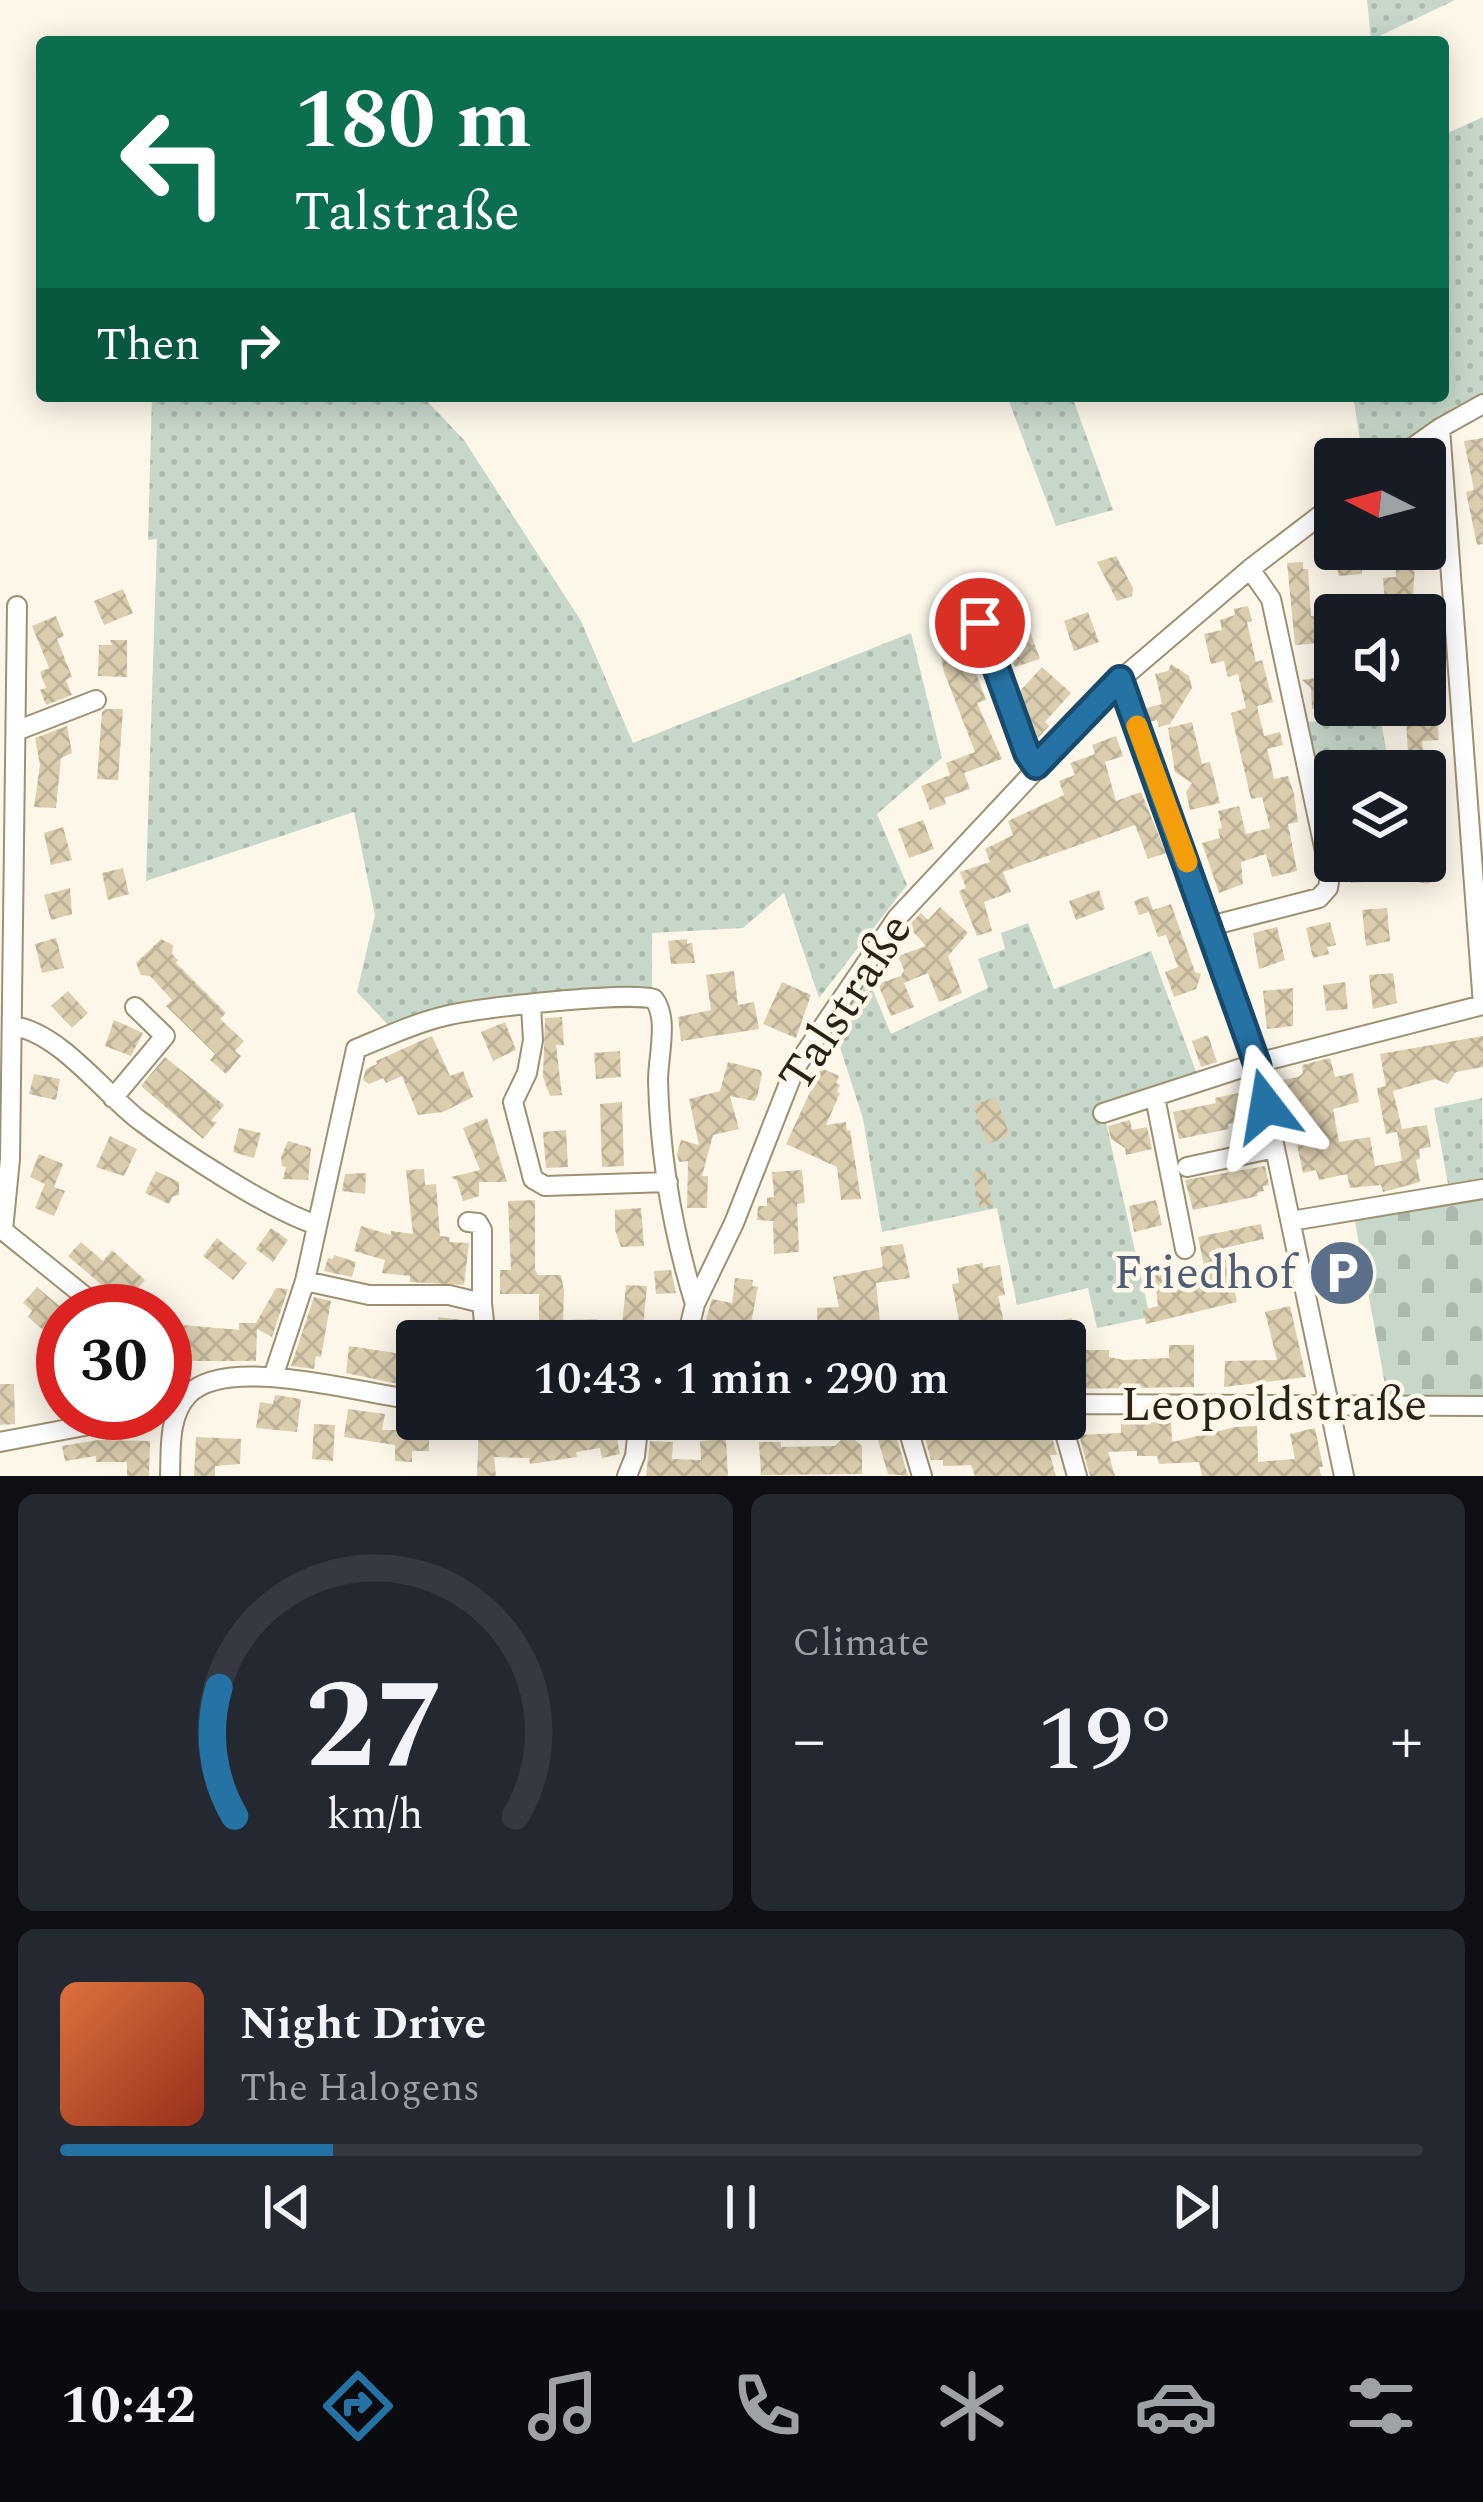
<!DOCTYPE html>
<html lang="en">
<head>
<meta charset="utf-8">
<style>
	:root { --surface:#171b24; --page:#242831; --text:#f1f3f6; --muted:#9ea1a6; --line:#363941; --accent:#2572a5 }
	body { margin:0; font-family:Spectral,serif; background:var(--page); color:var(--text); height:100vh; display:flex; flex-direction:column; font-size:45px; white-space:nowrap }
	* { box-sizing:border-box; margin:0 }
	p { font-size:39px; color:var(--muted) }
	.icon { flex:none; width:66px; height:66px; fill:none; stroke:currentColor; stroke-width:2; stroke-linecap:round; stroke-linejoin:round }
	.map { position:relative; height:1476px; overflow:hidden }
	.side { display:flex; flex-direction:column; gap:18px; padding:18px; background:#0d0f14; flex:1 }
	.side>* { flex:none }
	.top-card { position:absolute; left:36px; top:36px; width:1413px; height:366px; border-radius:12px; box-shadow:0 6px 30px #0003; background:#0b6e4f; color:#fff; overflow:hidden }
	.needle { width:78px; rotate:276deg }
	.tools { position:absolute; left:1314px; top:438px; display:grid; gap:24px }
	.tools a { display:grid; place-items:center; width:132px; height:132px; border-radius:12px; background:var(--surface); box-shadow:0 6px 30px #0003; font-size:60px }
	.speed { position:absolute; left:36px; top:1284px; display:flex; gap:24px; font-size:60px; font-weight:700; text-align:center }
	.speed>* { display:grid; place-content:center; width:156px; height:156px; border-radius:50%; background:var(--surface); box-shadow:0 6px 30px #0003; line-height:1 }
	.speed .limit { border:18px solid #d22; background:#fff; color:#111 }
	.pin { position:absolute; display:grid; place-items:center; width:102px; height:102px; color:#fff; margin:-51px; border:6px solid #fff; border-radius:50%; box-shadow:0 3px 12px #0007 }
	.me { position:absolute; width:132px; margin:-66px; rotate:346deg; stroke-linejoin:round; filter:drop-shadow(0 0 9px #0008) }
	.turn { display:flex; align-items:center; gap:42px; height:252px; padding:0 60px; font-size:54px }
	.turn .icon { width:156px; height:156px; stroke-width:2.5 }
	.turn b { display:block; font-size:84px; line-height:102px }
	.then { display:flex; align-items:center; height:114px; padding:0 60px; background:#0003; gap:24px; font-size:45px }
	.big { font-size:90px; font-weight:600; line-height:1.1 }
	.side .tile { flex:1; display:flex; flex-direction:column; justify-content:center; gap:18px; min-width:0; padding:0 42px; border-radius:18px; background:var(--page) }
	.side .dial { align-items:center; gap:0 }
	.dial svg { height:312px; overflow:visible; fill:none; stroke:var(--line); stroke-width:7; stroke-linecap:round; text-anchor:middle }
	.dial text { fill:var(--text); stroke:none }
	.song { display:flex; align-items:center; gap:36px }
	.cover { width:144px; height:144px; border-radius:18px; background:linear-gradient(135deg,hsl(20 70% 55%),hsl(10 70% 35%)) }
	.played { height:12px; border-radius:6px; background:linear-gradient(90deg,var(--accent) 20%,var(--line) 20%) }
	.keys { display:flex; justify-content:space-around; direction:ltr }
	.heat { display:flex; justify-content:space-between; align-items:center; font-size:66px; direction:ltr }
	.side .tiles { flex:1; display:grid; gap:18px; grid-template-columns:1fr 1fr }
	.tile:last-child { grid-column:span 2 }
	.trip { position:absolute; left:396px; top:1320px; width:690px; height:120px; border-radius:12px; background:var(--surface); box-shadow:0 6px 30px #0003; font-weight:600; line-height:120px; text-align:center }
	.menu { display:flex; height:192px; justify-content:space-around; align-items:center; background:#090b0e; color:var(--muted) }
	.menu .icon { width:84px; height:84px }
	.menu .current { color:var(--accent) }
	.menu b { font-size:54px; color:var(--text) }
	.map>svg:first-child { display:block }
</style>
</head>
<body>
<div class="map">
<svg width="1483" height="1476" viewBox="0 0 1483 1476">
	<defs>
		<pattern id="grass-dots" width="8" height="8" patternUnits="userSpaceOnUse" patternTransform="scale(3)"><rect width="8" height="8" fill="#c7d8ca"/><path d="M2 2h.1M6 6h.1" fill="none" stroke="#abb9ad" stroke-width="1.8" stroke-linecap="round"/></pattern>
		<pattern id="cemetery-stones" width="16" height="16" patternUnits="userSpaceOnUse" patternTransform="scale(3)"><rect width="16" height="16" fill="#c7d8ca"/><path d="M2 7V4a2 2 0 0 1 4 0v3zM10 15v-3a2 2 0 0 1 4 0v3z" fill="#abb9ad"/></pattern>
		<pattern id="building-cross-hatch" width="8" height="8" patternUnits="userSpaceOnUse" patternTransform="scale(3)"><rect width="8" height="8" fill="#dbceaf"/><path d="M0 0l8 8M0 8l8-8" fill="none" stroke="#bcb196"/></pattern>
	</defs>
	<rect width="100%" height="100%" fill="#fdf7ea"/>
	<path fill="url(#grass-dots)" d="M1367,0h88l-84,40z
		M1483,117v280l-48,24 -51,38h-21l-10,-63h90v-261z
		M152,396h270l42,44 117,181 52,122 278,-110 31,125 -65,56 30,71 -88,113 -35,-105 -41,35 -91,5v58l-193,12 -69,24 -33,-35 18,-77 -21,-103 -208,69 11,-342 -9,1z
		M1007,396h65l41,114 -57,16z
		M1380,716l10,55h-55v15l-15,1 -14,-65z
		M1028,923l26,66 97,-38 49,131 -96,32 46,203 -53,11 -9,-40 -71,17 -20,-97 -115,24 -19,-113 -34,-106 33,-49 29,70 97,-46 -10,-29 27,-10 -4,-16z
		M1482,1098l1,80 -35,6 -14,-76z"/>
	<path fill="url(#cemetery-stones)" d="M1483,1189v217h-94l-36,-195z"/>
	<path fill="url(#building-cross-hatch)" d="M1483,438v106l-6,1 -11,-53 8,-2 -10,-49z
		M1332,549h28l2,25 -23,2z
		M1395,549h29l1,13 -10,1 -3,52h-26l-3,-37 13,-1z
		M1116,556l17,32 -1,8 -15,5 -20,-39z
		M1303,562v7h5l3,47 24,1v25l-40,3 -8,-82z
		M123,589l10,24 -29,12 -10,-24z
		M1248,606l4,15 -5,1 9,40 6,-2 11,42 -16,4 7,30 16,-4 3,13 -16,4 4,15 3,15 14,-3 6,18 4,28 -10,2 9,47 -25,6 -6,-23 -25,8 2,22 -24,9 -17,-50 18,-5 -2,-9 4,-1 -4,-17 21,-5 7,28 24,-6 -8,-31 -11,2 -20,-86 15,-5 -8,-34 -10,3 -4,-16 -13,3 -7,-30 18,-4 -2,-10 15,-5 -1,-6z
		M1088,612l11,30 -25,9 -10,-30z
		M56,616l8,20 -7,3 15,38 -6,3 6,15 -26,10 -6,-15 6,-2 -6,-16 9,-4 -17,-42z
		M1030,632l10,27 -25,8 -10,-26z
		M110,640h17v37l-29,-1 1,-31h13z
		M966,646l20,54 -9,3 25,56 -38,14 6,16 -26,9 2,6 -16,6 -9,-24 29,-11 -4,-12 29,-11 -31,-80 -3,-16z
		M1171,664l18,12 3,12 -22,36 -11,3 -2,-7 -7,2 -4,-14 16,-4 -7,-30 13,-3z
		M1042,667l29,26 -26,29 4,4 -11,12 -19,-46z
		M1335,675v35l-23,-1 -1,-21 -9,-8z
		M106,709h17l-5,71 -21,-1 5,-67z
		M1437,716l2,24 -17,1 3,30h-16l-3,-53z
		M1192,722l10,42 8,-2 10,41 -30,7 -4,-18 6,-9 -17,-11 -7,-44z
		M67,726l5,27 -11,5 -5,50 -22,-1 6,-42 -5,-27z
		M1116,736l7,20 -18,6 11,39 25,-9 25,61 -18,6 -13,-34 -132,47 8,20 -27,10 8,29 -15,5 -18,-45 7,-3 -6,-16 30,-10 -5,-13 28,-14 -5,-14 56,-26 -5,-14 16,-6 -5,-12 25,-9 -3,-9z
		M923,820l11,29 -25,9 -11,-29z
		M63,827l9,33 -21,5 -7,-32z
		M1438,848l2,31 -13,5 -13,-3 -3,-9 8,-11h6v-12z
		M1349,861h26l2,20 -26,2z
		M123,868l6,26 -21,6 -6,-27z
		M70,888l2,26 -21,6 -7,-25z
		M1099,890l6,19 -29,11 -7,-19z
		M1148,896l5,14 18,-6 24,68 6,2 -5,15 -22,8 -9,-25 13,-5 -12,-32 -8,2 -9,-25 -10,3 -5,-14z
		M940,907l28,26 -20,23 14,37 -23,9 -11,-29 -24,10 10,24 -23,9 -13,-32 23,-8 3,-6 -6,-14 28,-10 -18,-20 13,-13 7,7z
		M1387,908l3,33 -24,5 -4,-36z
		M1330,922l6,23 -9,2 2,7 -16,4 -7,-30z
		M1277,927l8,33 -26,9 -6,-36z
		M56,938l8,30 -22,5 -7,-29z
		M161,939l12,6 -1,9 6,6 -2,3 50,50 -6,6 24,22 -9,10 6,5 -15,18 -16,-14 5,-6 -49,-48 6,-6 -22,-24 -9,-1 -5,-12z
		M687,939v5l5,-1 3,20 -24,1 -3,-23z
		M734,971l4,34 16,-3 5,27 -78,12 -3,-24 33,-7 -5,-35z
		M1393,973l4,30 -24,6 -4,-34z
		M782,982l29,13 -15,43 -33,-14z
		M1345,982l3,27 -22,2 -3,-26z
		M1293,988v38l-26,3 -4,-38z
		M68,991l20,22 -16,15 -21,-22z
		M562,1017l2,28h-8l6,50 -12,1 -7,-19 2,-59z
		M114,1020l29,13 -12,23 -26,-10z
		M505,1022l11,28 -23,11 -12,-29z
		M1208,1035l9,27 -16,5 -9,-26z
		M432,1036l18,40 13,-5 10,26 -30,15 -25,3 -16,-39 -16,7 -3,-5 -14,6 -6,-4 3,-11 11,-5 -1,-3z
		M1483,1036v31l-27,5 -8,12 -13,-5 -42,12 9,38 25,-4 4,22 -12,2 1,10 -4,1 4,22 -37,10 -2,-7 -31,3 -3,-14 -28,6 -3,-10 -13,3 -7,-34 -9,1 -3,-14 8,-2 -9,-44 15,-3 5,-4 -1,-8 28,-7 5,19 18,-4 6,29 -26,7 6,33 31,-5 5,29 27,-5 -5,-29 -11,2 -9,-46 9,-2 -6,-32z
		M620,1051l1,26 -25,2 -2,-26z
		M165,1057l59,48 -13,16 6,1 -14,17 -62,-53z
		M728,1062l32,8 2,4 -5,23 -3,4 -24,-5 9,33 -26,6 -11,41h6l-1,32h-20l1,-47 -9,1 -2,-8 4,-14 18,5 -10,-46 31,-8z
		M821,1068l18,8 -3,7 4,2 -3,7 3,1 -14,32 20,-3 1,9 3,-1 11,69 -20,1 -4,-33 -51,-23z
		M34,1074l26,5 -4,21 -27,-6z
		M1244,1092l5,28 -21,4 1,5 -50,10 -6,-27 43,-9 -1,-5z
		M996,1097l14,39 -23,8 -14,-39z
		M622,1102l2,64 -22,1 -2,-63z
		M487,1118l20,64h-28v14l-16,5 -6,-20 -6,-4 29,-7 -17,-42z
		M1130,1120l2,10 15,-3 5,22 -26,6 -1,-7 -14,-9 -3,-13z
		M239,1128l22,5 -7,25 -21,-6z
		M566,1130l2,37 -22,1 -3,-36z
		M110,1136l27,13 -13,27 -28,-9z
		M288,1141l23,7 -3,32 -25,-1 3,-12 -4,-1 -1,-9z
		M39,1154l24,10 -9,23 11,4 -11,25 -19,-8 10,-24 -15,-7z
		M1265,1166l4,19 -6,1 1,5 -7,2 1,3 -65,14 -8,-30z
		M424,1169l1,16 11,-1 4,52 10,1 -1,5 20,1 -5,42 -54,-3v-6l-28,-3 3,-13 -31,-9 7,-25 30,9v-4l22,3 -7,-64z
		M802,1170l3,33 -8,1 2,48 -25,2 -1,-33 -16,-1 1,-14h9v-8l7,-1 -2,-25z
		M985,1170l8,35 -13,3 -8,-36z
		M156,1171l23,11v13l-7,2 -3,7 -24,-11z
		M366,1173l-1,21 -23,-3 3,-17z
		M535,1200v70l3,5h23l3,16 -1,35 -24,6v-38h-39v-24h11l-3,-69z
		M1156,1200l6,25 -28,7 -5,-26z
		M641,1208l3,38 -23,1 -6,-17v-20z
		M1261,1224l3,15 -40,9 6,36 3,-1 4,19 -91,22 -3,-14 15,-4 -4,-35 13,-3 3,18 36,-10 -8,-39z
		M271,1228l17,12 -15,22 -17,-13z
		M217,1238l30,25 -14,17 -30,-24z
		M81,1242l22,19 9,-11 33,30 -12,14 19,17h-20l-64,-55z
		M903,1244l7,34 -34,5 4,39 -40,4v10l-22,1 -1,-29 22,-1 -6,-30 50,-10 -3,-20z
		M334,1255l22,7 -4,15 -28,-6 4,-13 5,1z
		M983,1263v5l17,-3 5,30 -7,1 10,45h-45l-11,-57 7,-1 -2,-15z
		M671,1270l5,23 -20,1 -2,-23z
		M735,1278l18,2 -1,6 6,1 -8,41h11v13h-61l12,-42 20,4z
		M626,1285l21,1 -5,51 -21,-2z
		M37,1287l26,22v12l-8,10 -12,-1 -15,-13 4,-6 -9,-8z
		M276,1288l12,1 -16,48 -15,-8 -1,32h-75l-16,-15v-33l18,12 56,5v-7h17z
		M314,1297l17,4 -10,56 -5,-1 -2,13 -23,-3z
		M1290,1306l16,71 -82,10 1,-26 52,-1 -12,-48z
		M438,1317l32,4 -1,20h-33z
		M1072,1318l5,32h32v7l14,3 46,-2v-13h25v42l-129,2v-48h-10l-3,-19z
		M597,1319v22h-27v-21z
		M930,1324l2,14 -59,3 -1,-13z
		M349,1346l53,8 -4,30 -52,-11z
		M0,1384h14l1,40 -15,1z
		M275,1395l26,4 -4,33 -41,-4 4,-26 13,2z
		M348,1409l37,5 -3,16h47v21h-17v11l-17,-1v-16l-51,-8z
		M598,1419h15l7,35 -18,4 -2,-10 -24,4 1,5 -47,7 -1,-6 -35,-1 2,19h-19l2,-53 41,1v10z
		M1171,1422l1,20 64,-15 21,-1 1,36 37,-3 -5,-25 25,-6 8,39h-4l2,9h-119l-3,-14 -40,2 -2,-8h-20v-5l-29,1 7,24h-25l-11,-41 42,-2v-10z
		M314,1424l21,1 -2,36 -21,-2z
		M1049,1426l8,29h-7l6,21h-81l-4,-11 -28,1v-6h-12l-8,-29 30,-1 1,6 22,-4 1,7 26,-5v5z
		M895,1432l13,44 -20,-2 -12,-41z
		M196,1437l45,2 -1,25 -25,2v10h-21z
		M726,1439l2,37h-82l4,-35 23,1 -1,17 29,1 -1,-19z
		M98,1440l52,1 -1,35h-22v-14h-31v-6l-31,5 -3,-15z
		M841,1440h14l7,6v28l-101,1 -2,-33h22v5l54,-1z"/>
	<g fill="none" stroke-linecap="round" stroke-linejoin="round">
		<g stroke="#9e9173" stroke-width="22">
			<path id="minor" d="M1440,428l43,577
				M1396,459l44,-31 43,-24
				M980,624l47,129 9,14
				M1121,679l136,384 87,413
				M16,731l80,-31
				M1210,926l109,-28 9,-10 2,-13 -59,-276 -21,-30
				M531,1006l2,34 -6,33 -14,29 20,77 12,7 123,-4
				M12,1026c46,5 91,66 127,94 41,31 131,90 178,105
				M1155,1097l30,152
				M113,1098l52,-62 -30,-29
				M1103,1113l154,-50 226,-58
				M1187,1167l88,-19
				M1291,1221l192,-32
				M468,1222l10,1 4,7v73l4,38
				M0,1228l103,83
				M3,1230l7,-71 7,-553
				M305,1281l64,14h80l33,8
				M686,1341l9,-37 39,-81 61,-155 102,-150 224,-239 129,-110 85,-65
				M165,1372l22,24
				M273,1377l32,-96 51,-232c29,-12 59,-26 89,-33 30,-8 185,-25 209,-17 15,20 4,57 4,82 2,75 15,152 37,223
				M1065,1404l418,2
				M905,1419l17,57
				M1061,1419l16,57
				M0,1442l153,-29
				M170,1476c1,-27 -2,-60 18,-81 39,-42 177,0 229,5
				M627,1476l8,-20 4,-37"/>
		</g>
		<use href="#minor" stroke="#fff" stroke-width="18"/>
	</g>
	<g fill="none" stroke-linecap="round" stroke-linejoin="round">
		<g stroke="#184a6b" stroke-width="30">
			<path id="route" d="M980,623l47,130 9,13 84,-87 137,385 9,42"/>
		</g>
		<use href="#route" stroke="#2572a5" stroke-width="21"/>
		<path stroke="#f59e0b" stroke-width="21" d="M1137,726l50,136"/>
	</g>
	<defs>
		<g id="parking-disc" transform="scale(3.45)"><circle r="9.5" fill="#5c6f8a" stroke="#fdf7ea"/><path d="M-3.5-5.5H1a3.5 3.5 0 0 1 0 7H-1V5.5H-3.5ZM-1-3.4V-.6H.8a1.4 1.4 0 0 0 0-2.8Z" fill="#fff"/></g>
	</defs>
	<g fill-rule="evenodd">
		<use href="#parking-disc" x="1342" y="1273"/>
	</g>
	<g text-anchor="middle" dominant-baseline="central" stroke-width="9" stroke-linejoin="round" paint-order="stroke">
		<g font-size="48" fill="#282316" stroke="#fdf7ea">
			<text transform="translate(846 1003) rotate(-57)">Talstraße</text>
			<text x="1274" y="1405">Leopoldstraße</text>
		</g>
		<g font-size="48" fill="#4e5e75" stroke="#fdf7ea" text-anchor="end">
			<text x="1296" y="1273">Friedhof</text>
		</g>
	</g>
</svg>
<div class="tools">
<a><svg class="needle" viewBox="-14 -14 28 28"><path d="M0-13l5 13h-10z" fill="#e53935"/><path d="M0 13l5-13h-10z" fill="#9ea1a6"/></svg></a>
<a><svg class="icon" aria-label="sound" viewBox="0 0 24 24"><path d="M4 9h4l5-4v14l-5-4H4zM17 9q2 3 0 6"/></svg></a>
<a><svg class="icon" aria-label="layers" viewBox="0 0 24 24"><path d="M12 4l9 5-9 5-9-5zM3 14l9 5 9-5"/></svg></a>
</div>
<div class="speed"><div class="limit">30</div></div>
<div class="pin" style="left:980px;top:623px;background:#d93025"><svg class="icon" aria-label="arrive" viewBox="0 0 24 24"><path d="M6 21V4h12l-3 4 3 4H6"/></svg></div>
<svg class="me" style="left:1266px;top:1106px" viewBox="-20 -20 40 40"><path d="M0-17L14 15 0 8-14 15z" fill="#2572a5" stroke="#fff" stroke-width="4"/></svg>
<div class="trip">10:43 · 1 min · 290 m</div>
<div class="top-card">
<div class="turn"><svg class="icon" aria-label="left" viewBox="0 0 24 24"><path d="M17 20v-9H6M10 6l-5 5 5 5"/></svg><div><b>180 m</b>Talstraße</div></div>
<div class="then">Then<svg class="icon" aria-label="right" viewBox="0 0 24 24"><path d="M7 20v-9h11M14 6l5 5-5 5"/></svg></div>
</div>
</div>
<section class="side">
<div class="tiles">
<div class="tile dial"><svg viewBox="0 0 100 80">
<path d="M14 69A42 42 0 1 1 86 69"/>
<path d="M14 69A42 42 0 0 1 10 36" stroke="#2572a5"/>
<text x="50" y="56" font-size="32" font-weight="700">27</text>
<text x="50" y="72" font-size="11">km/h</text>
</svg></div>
<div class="tile"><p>Climate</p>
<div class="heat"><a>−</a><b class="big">19°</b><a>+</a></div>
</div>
<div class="tile">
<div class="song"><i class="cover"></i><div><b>Night Drive</b><p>The Halogens</p></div></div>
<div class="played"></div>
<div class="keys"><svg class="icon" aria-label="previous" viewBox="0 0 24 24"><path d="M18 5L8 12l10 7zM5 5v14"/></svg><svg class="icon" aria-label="pause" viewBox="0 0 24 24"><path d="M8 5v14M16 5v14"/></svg><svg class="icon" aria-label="next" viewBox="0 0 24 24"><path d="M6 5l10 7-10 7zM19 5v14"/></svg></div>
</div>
</div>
</section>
<nav class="menu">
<b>10:42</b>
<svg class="icon current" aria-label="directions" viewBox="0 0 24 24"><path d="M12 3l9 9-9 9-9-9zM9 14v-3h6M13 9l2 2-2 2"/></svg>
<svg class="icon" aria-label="music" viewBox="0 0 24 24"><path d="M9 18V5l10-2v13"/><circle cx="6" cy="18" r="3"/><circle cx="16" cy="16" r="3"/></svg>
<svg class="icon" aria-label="phone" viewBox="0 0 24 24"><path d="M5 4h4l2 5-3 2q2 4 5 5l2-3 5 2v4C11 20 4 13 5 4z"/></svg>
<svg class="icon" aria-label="climate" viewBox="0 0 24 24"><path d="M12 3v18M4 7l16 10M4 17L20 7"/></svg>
<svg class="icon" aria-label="car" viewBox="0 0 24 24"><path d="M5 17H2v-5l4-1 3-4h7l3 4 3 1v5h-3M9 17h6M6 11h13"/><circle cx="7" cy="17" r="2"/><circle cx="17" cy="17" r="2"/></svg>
<svg class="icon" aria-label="filters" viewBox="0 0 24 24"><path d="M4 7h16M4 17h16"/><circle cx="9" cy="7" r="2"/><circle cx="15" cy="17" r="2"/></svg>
</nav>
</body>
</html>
